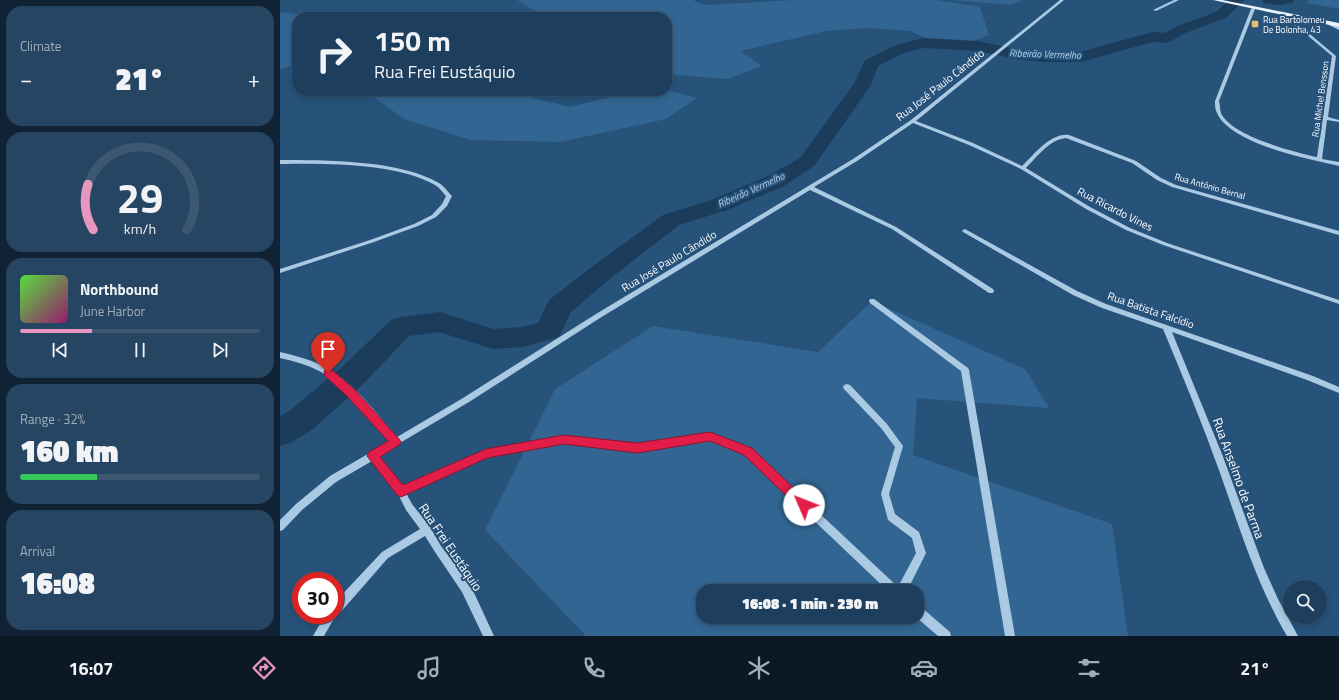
<!DOCTYPE html>
<html lang="en">
<head>
<meta charset="utf-8">
<style>
	:root { --surface:#1d3e5c; --page:#254562; --text:#f1f3f6; --muted:#a0aebb; --line:#3b5772; --accent:#e797bd }
	body { margin:0; font-family:"Titillium Web",sans-serif; background:var(--page); color:var(--text); height:100vh; display:flex; flex-direction:column; font-size:15px; white-space:nowrap }
	* { box-sizing:border-box; margin:0 }
	p { font-size:13px; color:var(--muted) }
	.icon { flex:none; width:22px; height:22px; fill:none; stroke:currentColor; stroke-width:2; stroke-linecap:round; stroke-linejoin:round }
	.map { position:relative; flex:1; overflow:hidden }
	.drawer { display:flex; flex-direction:column; gap:6px; padding:6px; background:#102233; width:280px }
	.drawer>* { flex:none }
	.top-card { position:absolute; left:12px; top:12px; width:380px; height:84px; border-radius:16px; box-shadow:0 2px 6px #0003,0 0 0 1px var(--line); background:#1d3e5c; color:var(--text); overflow:hidden }
	.tools { position:absolute; left:1003px; top:580px; display:grid; gap:8px }
	.tools a { display:grid; place-items:center; width:44px; height:44px; border-radius:50%; background:var(--surface); box-shadow:0 2px 6px #0003,0 0 0 1px var(--line); font-size:20px }
	.speed { position:absolute; left:12px; top:572px; display:flex; gap:8px; font-size:20px; font-weight:700; text-align:center }
	.speed>* { display:grid; place-content:center; width:52px; height:52px; border-radius:50%; background:var(--surface); box-shadow:0 2px 6px #0003,0 0 0 1px var(--line); line-height:1 }
	.speed .limit { border:6px solid #d22; background:#fff; color:#111 }
	.pin { position:absolute; display:grid; place-items:center; width:34px; height:34px; color:#fff; margin:-41px -17px; border-radius:50% 50% 50% 0; rotate:-45deg; box-shadow:0 0 4px #0007 }
	.pin .icon { rotate:45deg }
	.me { position:absolute; width:44px; margin:-22px; rotate:314deg; stroke-linejoin:round; filter:drop-shadow(0 0 3px #0008) }
	.turn { display:flex; align-items:center; gap:14px; height:84px; padding:0 16px; font-size:18px }
	.turn .icon { width:52px; height:52px; stroke-width:2.5 }
	.turn b { display:block; font-size:28px; line-height:34px }
	.big { font-size:30px; font-weight:800; line-height:1.1 }
	.drawer .tile { flex:1; display:flex; flex-direction:column; justify-content:center; gap:6px; min-width:0; padding:0 14px; border-radius:16px; background:var(--page) }
	.drawer .dial { align-items:center; gap:0 }
	.dial svg { height:104px; overflow:visible; fill:none; stroke:var(--line); stroke-width:7; stroke-linecap:round; text-anchor:middle }
	.dial text { fill:var(--text); stroke:none }
	.song { display:flex; align-items:center; gap:12px }
	.cover { width:48px; height:48px; border-radius:6px; background:linear-gradient(135deg,hsl(110 70% 55%),hsl(320 70% 35%)) }
	.played { height:4px; border-radius:2px; background:linear-gradient(90deg,var(--accent) 30%,var(--line) 30%) }
	.keys { display:flex; justify-content:space-around; direction:ltr }
	.heat { display:flex; justify-content:space-between; align-items:center; font-size:22px; direction:ltr }
	.charge { height:6px; border-radius:3px; background:linear-gradient(90deg,#34c759 32%,var(--line) 0) }
	.trip { position:absolute; left:416px; top:584px; width:228px; height:40px; border-radius:16px; background:var(--surface); box-shadow:0 2px 6px #0003,0 0 0 1px var(--line); font-weight:800; line-height:40px; text-align:center }
	.dock { display:flex; height:64px; justify-content:space-around; align-items:center; background:#0c1925; color:var(--muted) }
	.dock .icon { width:28px; height:28px }
	.dock .selected { color:var(--accent) }
	.dock b { font-size:18px; color:var(--text) }
	main { display:flex; flex:1; min-height:0 }
	.map>svg:first-child { display:block }
</style>
</head>
<body>
<main>
<section class="drawer">
<div class="tile"><p>Climate</p>
<div class="heat"><a>−</a><b class="big">21°</b><a>+</a></div>
</div>
<div class="tile dial"><svg viewBox="0 0 100 80">
<path d="M14 69A42 42 0 1 1 86 69"/>
<path d="M14 69A42 42 0 0 1 10 34" stroke="#e797bd"/>
<text x="50" y="56" font-size="32" font-weight="700">29</text>
<text x="50" y="72" font-size="11">km/h</text>
</svg></div>
<div class="tile">
<div class="song"><i class="cover"></i><div><b>Northbound</b><p>June Harbor</p></div></div>
<div class="played"></div>
<div class="keys"><svg class="icon" aria-label="previous" viewBox="0 0 24 24"><path d="M18 5L8 12l10 7zM5 5v14"/></svg><svg class="icon" aria-label="pause" viewBox="0 0 24 24"><path d="M8 5v14M16 5v14"/></svg><svg class="icon" aria-label="next" viewBox="0 0 24 24"><path d="M6 5l10 7-10 7zM19 5v14"/></svg></div>
</div>
<div class="tile"><p>Range · 32%</p><b class="big">160 km</b><div class="charge"></div></div>
<div class="tile"><p>Arrival</p><b class="big">16:08</b></div>
</section>
<div class="map">
<svg width="1059" height="636" viewBox="0 0 1059 636">
	<rect width="100%" height="100%" fill="#27527a"/>
	<path fill="#326591" fill-rule="evenodd" d="M237,0h176l11,5 89,-5h144l43,7 9,28 -38,15 -41,-19 -41,-3 -43,3 -86,20 22,15 -34,13 -52,-4 -9,-3v-55h-122z
		M672,0h70l-10,5z
		M1029,0h30v9l-33,-6z
		M0,12l45,5h-28v48l-17,4z
		M387,90l30,8 -31,21 -106,23 -89,-2 -67,-21 -39,-28h141l63,16 67,-16h31z
		M592,301l153,68 24,39 -132,-10 -4,57 199,69 16,112h-542l-101,-106 70,-141 98,-63 165,26zM423,591h214v26h-214z"/>
	<g fill="none" stroke-linecap="round" stroke-linejoin="round">
		<path fill="#1b3c5b" fill-rule="evenodd" d="M949,0h15l-18,18 -38,14 -17,9 -5,2 -13,-1 -72,20h-37l-29,-3 -37,-8 -55,-3 -17,4 -28,14 -7,19 -57,81 -32,21 -55,23 -48,15 -72,56 -36,31 -12,25 -36,10 -30,2 -54,-17 -30,4 -46,48 -50,45 -21,13 -12,4v-30l9,-5 52,-43 50,-48 10,-3 39,-5 53,17 30,-2 15,-4 11,-23 40,-31 74,-54 48,-15 55,-23 34,-19 54,-74 11,-24 29,-14 29,-8 55,3 37,8 29,3h36l73,-20 11,1 14,-7 38,-14z
			M982,0h32l-2,3 -12,2 -16,-2z"/>
		<path fill="#aac9e3" fill-rule="evenodd" d="M780,0h4l-148,121 57,22 49,23c13,-12 28,-33 47,-31l67,26 25,17 15,7 163,46v4l-167,-48 -15,-7 -25,-17 -66,-25c-16,1 -29,19 -40,30l64,39 40,21 37,15 172,57v4l-176,-59 -37,-15 -40,-21 -65,-40 -52,-24 -56,-22 -56,38 -43,26 82,40 97,62 1,2 -1,2h-4l-97,-64 -82,-39 -210,128 -131,84 -91,54 25,30 83,-36 78,-14 73,8 73,-10 41,15 147,138 18,-34 -4,-15 -24,-18 -7,-26 14,-47 -14,-19 -37,-39 -1,-2 1,-2 3,-1 3,1 37,39 16,22 -14,48 6,20 24,18 7,21 -19,38h-19l-143,-136 -35,-15 -73,12 -73,-10 -77,15 -81,36 6,11 18,23 11,19 29,38 24,52h-11l-21,-44 -27,-40 -10,-16 -37,22 -49,56 -3,1 -12,21h-11l12,-21h10v-13l47,-50 38,-23 -14,-19 -8,-16 -26,-33 -36,21 -34,28 -19,20 -3,1v-11l16,-16 34,-28 60,-35c-21,-24 -41,-53 -69,-69 -13,-7 -27,-11 -41,-14v-6c16,4 33,8 47,16 28,16 49,45 70,69l66,-39 133,-84 257,-155 58,-39z
			M894,0h5l-23,11 -3,-1z
			M973,8l2,1 -36,92c1,4 1,9 2,12 10,23 73,39 96,44l15,-101 -49,-41 3,-1 50,42 -8,61 11,3v2l-12,-2 -5,39 17,3v4c-34,-8 -93,-19 -117,-45 -2,-3 -4,-5 -5,-8 -2,-3 -2,-8 -2,-12l36,-92z
			M1050,23l9,4v3l-10,-5 -1,-1z
			M0,160c45,0 120,0 159,23 5,3 9,9 13,13l-5,10 -11,11 -18,9 -44,16 -94,31v-4l90,-29 44,-16 18,-9 10,-11 4,-8c-3,-3 -6,-8 -11,-11 -38,-22 -111,-22 -155,-21z
			M685,229l112,62 29,13 207,72 26,11v6l-32,-13 -135,-48 50,122 42,114 14,31 20,37h-11c-30,-51 -47,-107 -67,-163 -17,-48 -37,-96 -57,-144l-61,-21 -29,-13 -110,-63 -1,-1 1,-1z
			M590,299h4l94,69 1,2 46,266h-10l-44,-265 -91,-68 -1,-2z
			M637,606l4,1 29,25 1,4h-13l-22,-19h1z"/>
		<path fill="#eaf2fc" fill-rule="evenodd" d="M933,0h9l117,23v4z"/>
	</g>
	<path fill="#e11d48" stroke="#92132f" d="M48,369l4,1 23,20 44,49 2,3 -2,3 -19,12 23,28 83,-36 78,-14 73,8 73,-11 42,16 56,54 2,3 -2,4 -4,2 -4,-2 -56,-54 -34,-14 -73,12 -73,-9 -77,14 -86,39 -4,-2 -30,-39 2,-4 19,-11 -41,-45 -22,-20 -1,-3 1,-3z"/>
	<rect fill="#ebbd71" stroke="#27527a" stroke-width="1.5" x="971" y="20" width="8" height="8" rx="2"/>
	<g text-anchor="middle" dominant-baseline="central" stroke-width="4" stroke-linejoin="round" paint-order="stroke">
		<g font-size="9" fill="#fff" stroke="#27527a" text-anchor="start">
			<text x="983" y="19">Rua Bartolomeu<tspan x="983" dy="10">De Bolonha, 43</tspan></text>
		</g>
		<g font-size="9" fill="#fff" stroke="#27527a">
			<text transform="translate(1040 99) rotate(-82)">Rua Michel Bensson</text>
			<text transform="translate(930 186) rotate(16)">Rua Antônio Bernal</text>
		</g>
		<g font-size="10" font-style="italic" fill="#b6d2eb" stroke="#27527a">
			<text transform="translate(765 54) rotate(2)">Ribeirão Vermelho</text>
			<text transform="translate(471 190) rotate(-24)">Ribeirão Vermelho</text>
		</g>
		<g font-size="11" fill="#fff" stroke="#27527a">
			<text transform="translate(660 85) rotate(-38)">Rua José Paulo Cândido</text>
			<text transform="translate(835 209) rotate(27)">Rua Ricardo Vines</text>
			<text transform="translate(389 261) rotate(-31)">Rua José Paulo Cândido</text>
			<text transform="translate(871 310) rotate(19)">Rua Batista Falcídio</text>
		</g>
		<g font-size="13" fill="#fff" stroke="#27527a">
			<text transform="translate(959 478) rotate(70)">Rua Anselmo de Parma</text>
			<text transform="translate(171 547) rotate(56)">Rua Frei Eustáquio</text>
		</g>
	</g>
</svg>
<div class="tools">
<a><svg class="icon" aria-label="search" viewBox="0 0 24 24"><circle cx="10" cy="10" r="6"/><path d="M15 15l6 6"/></svg></a>
</div>
<div class="speed"><div class="limit">30</div></div>
<div class="pin" style="left:48px;top:373px;background:#d93025"><svg class="icon" aria-label="arrive" viewBox="0 0 24 24"><path d="M6 21V4h12l-3 4 3 4H6"/></svg></div>
<svg class="me" style="left:524px;top:505px" viewBox="-20 -20 40 40"><circle r="19" fill="#fff"/><path d="M0-13L10 11 0 6-10 11z" fill="#e11d48"/></svg>
<div class="trip">16:08 · 1 min · 230 m</div>
<div class="top-card">
<div class="turn"><svg class="icon" aria-label="right" viewBox="0 0 24 24"><path d="M7 20v-9h11M14 6l5 5-5 5"/></svg><div><b>150 m</b>Rua Frei Eustáquio</div></div>
</div>
</div>
</main>
<nav class="dock">
<b>16:07</b>
<svg class="icon selected" aria-label="directions" viewBox="0 0 24 24"><path d="M12 3l9 9-9 9-9-9zM9 14v-3h6M13 9l2 2-2 2"/></svg>
<svg class="icon" aria-label="music" viewBox="0 0 24 24"><path d="M9 18V5l10-2v13"/><circle cx="6" cy="18" r="3"/><circle cx="16" cy="16" r="3"/></svg>
<svg class="icon" aria-label="phone" viewBox="0 0 24 24"><path d="M5 4h4l2 5-3 2q2 4 5 5l2-3 5 2v4C11 20 4 13 5 4z"/></svg>
<svg class="icon" aria-label="climate" viewBox="0 0 24 24"><path d="M12 3v18M4 7l16 10M4 17L20 7"/></svg>
<svg class="icon" aria-label="car" viewBox="0 0 24 24"><path d="M5 17H2v-5l4-1 3-4h7l3 4 3 1v5h-3M9 17h6M6 11h13"/><circle cx="7" cy="17" r="2"/><circle cx="17" cy="17" r="2"/></svg>
<svg class="icon" aria-label="filters" viewBox="0 0 24 24"><path d="M4 7h16M4 17h16"/><circle cx="9" cy="7" r="2"/><circle cx="15" cy="17" r="2"/></svg>
<b>21°</b>
</nav>
</body>
</html>
